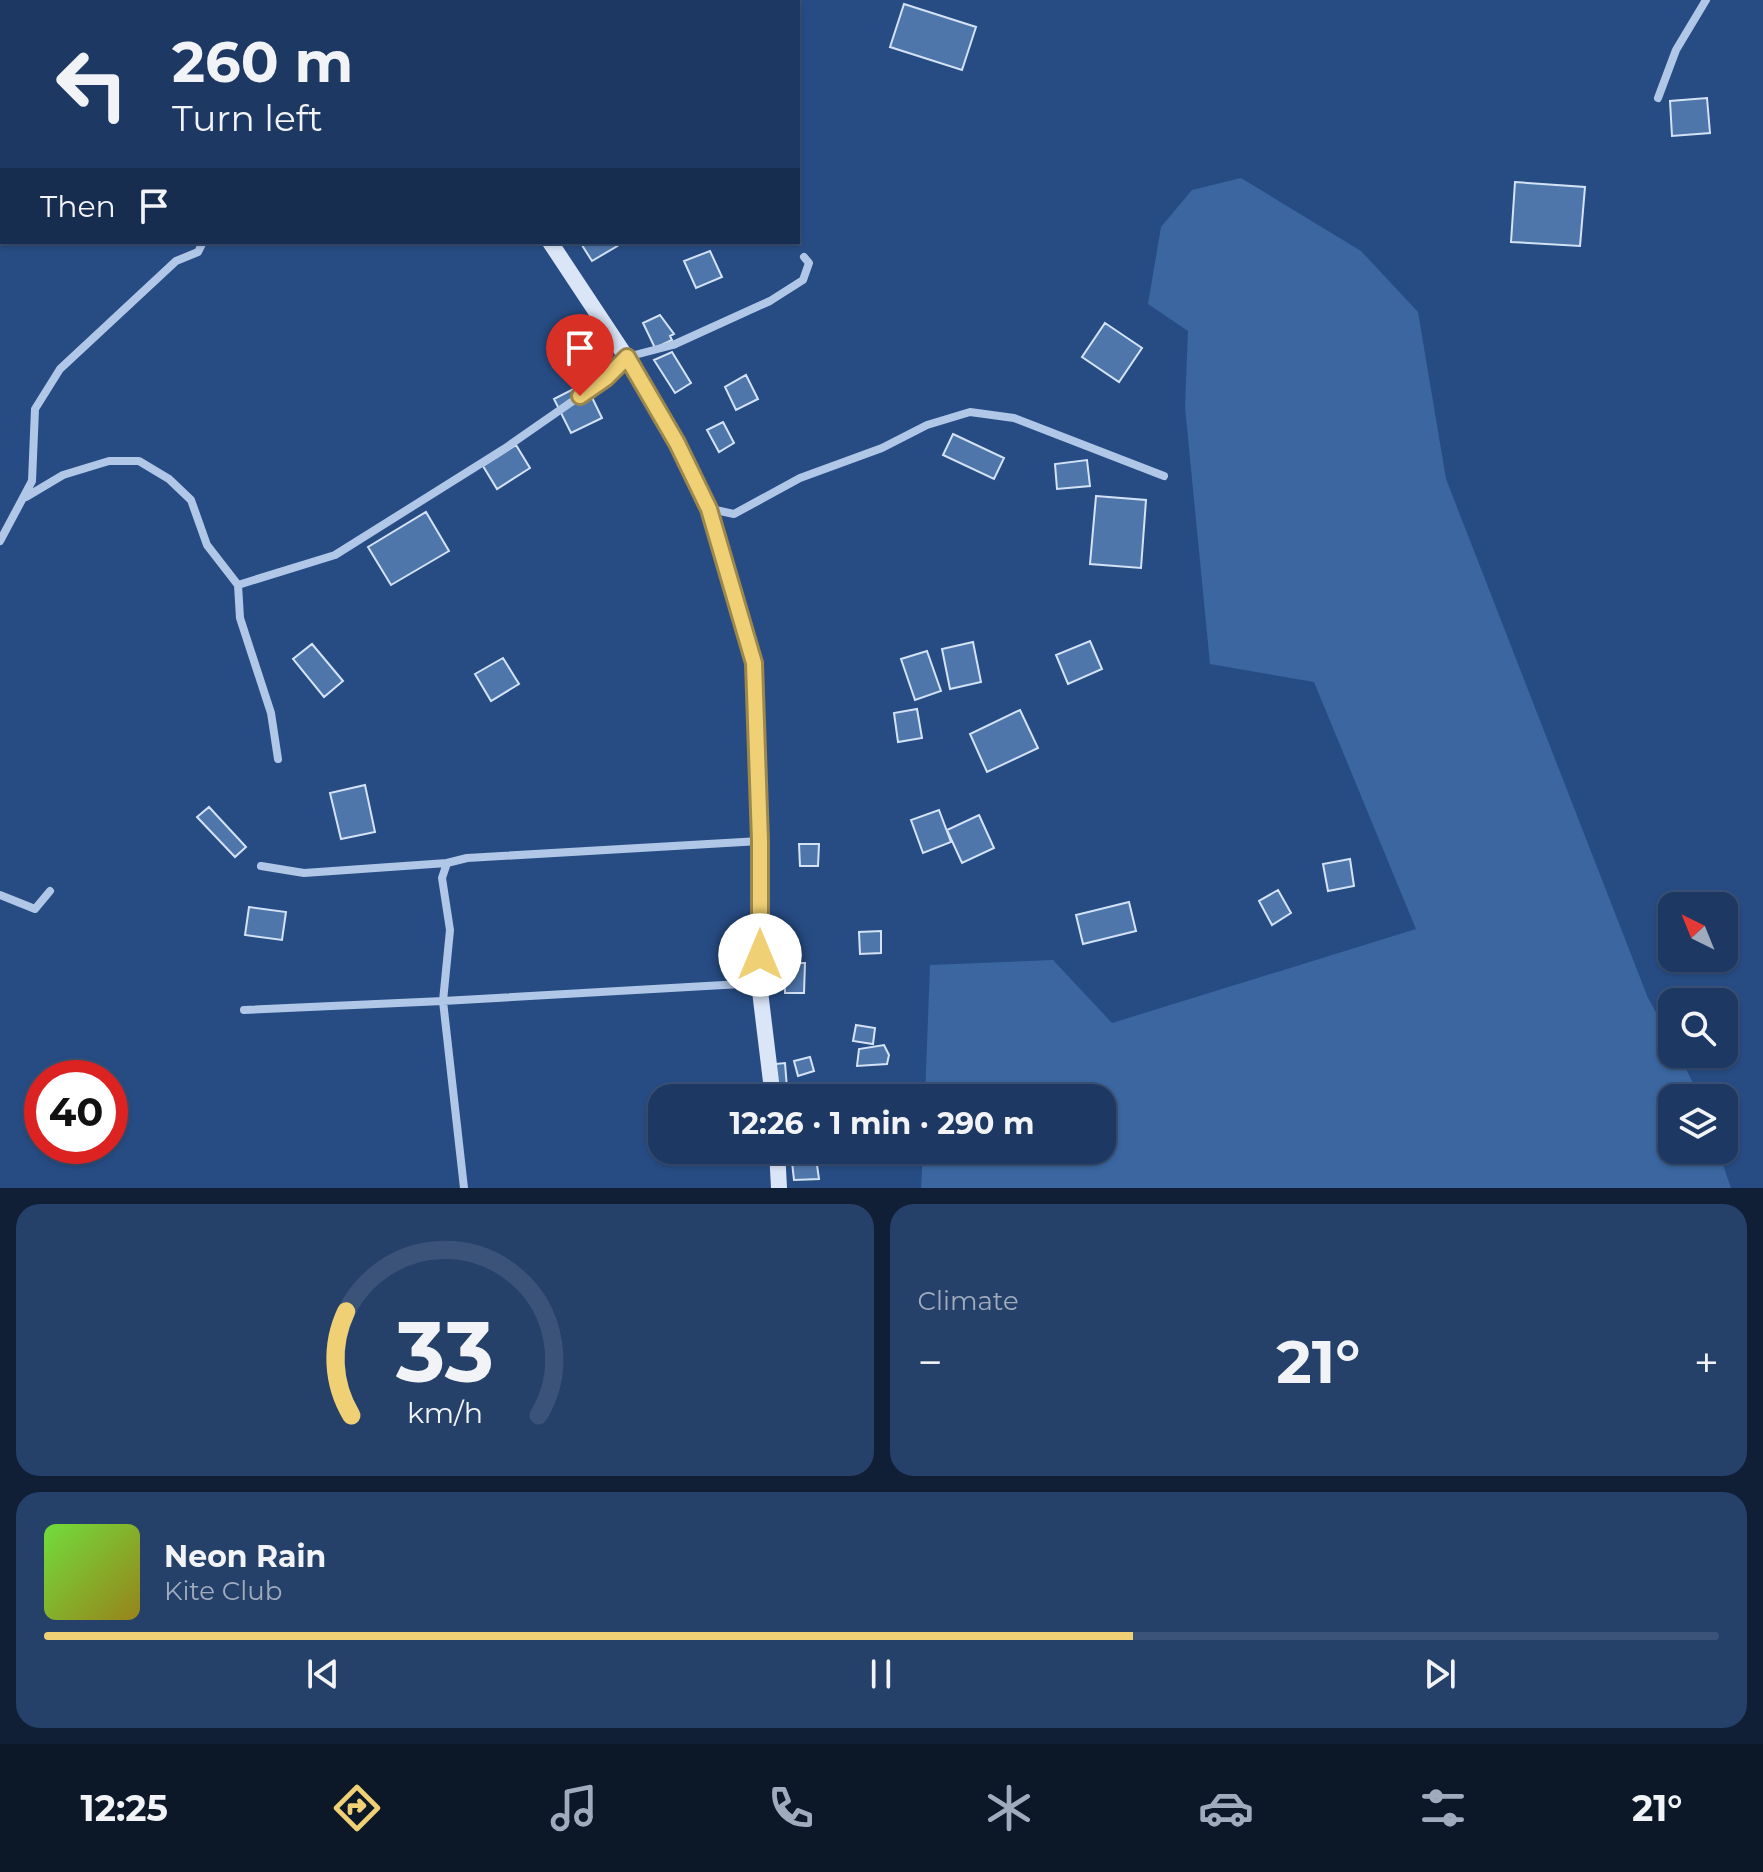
<!DOCTYPE html>
<html lang="en">
<head>
<meta charset="utf-8">
<style>
	:root { --surface:#1d3963; --page:#254069; --text:#f1f3f6; --muted:#a0acbe; --line:#3b5378; --accent:#f0d075 }
	body { margin:0; font-family:Montserrat,sans-serif; background:var(--page); color:var(--text); height:100vh; display:flex; flex-direction:column; font-size:30px; white-space:nowrap }
	* { box-sizing:border-box; margin:0 }
	p { font-size:26px; color:var(--muted) }
	.icon { flex:none; width:44px; height:44px; fill:none; stroke:currentColor; stroke-width:2; stroke-linecap:round; stroke-linejoin:round }
	.map { position:relative; height:1188px; overflow:hidden }
	.details { display:flex; flex-direction:column; gap:16px; padding:16px; background:#101f36; flex:1 }
	.details>* { flex:none }
	.hud { position:absolute; left:0px; top:0px; width:800px; height:244px; box-shadow:0 2px 6px #0004,0 0 0 2px var(--line); background:#1d3963; color:var(--text); overflow:hidden }
	.needle { width:52px; rotate:317deg }
	.fabs { position:absolute; left:1658px; top:892px; display:grid; gap:16px }
	.fabs a { display:grid; place-items:center; width:80px; height:80px; border-radius:16px; background:var(--surface); box-shadow:0 2px 6px #0004,0 0 0 2px var(--line); font-size:40px }
	.speed { position:absolute; left:24px; top:1060px; display:flex; gap:16px; font-size:40px; font-weight:700; text-align:center }
	.speed>* { display:grid; place-content:center; width:104px; height:104px; border-radius:50%; background:var(--surface); box-shadow:0 2px 6px #0004,0 0 0 2px var(--line); line-height:1 }
	.speed .limit { border:12px solid #d22; background:#fff; color:#111 }
	.pin { position:absolute; display:grid; place-items:center; width:68px; height:68px; color:#fff; margin:-82px -34px; border-radius:50% 50% 50% 0; rotate:-45deg; box-shadow:0 0 8px #0007 }
	.pin .icon { rotate:45deg }
	.me { position:absolute; width:88px; margin:-44px; rotate:0deg; stroke-linejoin:round; filter:drop-shadow(0 0 6px #0008) }
	.turn { display:flex; align-items:center; gap:28px; height:168px; padding:0 40px; font-size:36px }
	.turn .icon { width:104px; height:104px; stroke-width:2.5 }
	.turn b { display:block; font-size:56px; line-height:68px }
	.then { display:flex; align-items:center; height:76px; padding:0 40px; background:#0003; gap:16px; font-size:30px }
	.big { font-size:60px; font-weight:700; line-height:1.1 }
	.details .card { flex:1; display:flex; flex-direction:column; justify-content:center; gap:12px; min-width:0; padding:0 28px; border-radius:24px; background:var(--page) }
	.details .dial { align-items:center; gap:0 }
	.dial svg { height:208px; overflow:visible; fill:none; stroke:var(--line); stroke-width:7; stroke-linecap:round; text-anchor:middle }
	.dial text { fill:var(--text); stroke:none }
	.song { display:flex; align-items:center; gap:24px }
	.cover { width:96px; height:96px; border-radius:12px; background:linear-gradient(135deg,hsl(100 70% 55%),hsl(50 70% 35%)) }
	.played { height:8px; border-radius:4px; background:linear-gradient(90deg,var(--accent) 65%,var(--line) 65%) }
	.keys { display:flex; justify-content:space-around; direction:ltr }
	.heat { display:flex; justify-content:space-between; align-items:center; font-size:44px; direction:ltr }
	.details .tiles { flex:1; display:grid; gap:16px; grid-template-columns:1fr 1fr }
	.card:last-child { grid-column:span 2 }
	.trip { position:absolute; left:648px; top:1084px; width:468px; height:80px; border-radius:24px; background:var(--surface); box-shadow:0 2px 6px #0004,0 0 0 2px var(--line); font-weight:700; line-height:80px; text-align:center }
	.tab-bar { display:flex; height:128px; justify-content:space-around; align-items:center; background:#0c1728; color:var(--muted) }
	.tab-bar .icon { width:56px; height:56px }
	.tab-bar .active { color:var(--accent) }
	.tab-bar b { font-size:36px; color:var(--text) }
	.map>svg:first-child { display:block }
</style>
</head>
<body>
<div class="map">
<svg width="1763" height="1188" viewBox="0 0 1763 1188">
	<rect width="100%" height="100%" fill="#274c84"/>
	<path fill="#3b66a0" d="M1241,178l120,73 57,61 28,167 202,519 24,43v13h7l21,44h-28v52h46l13,38h-810l2,-38h179v-52h-177l5,-133 123,-5 59,63 304,-94 -102,-247 -104,-18 -25,-257 3,-76 -40,-27 13,-77 31,-37z"/>
	<path fill="#4f76ab" stroke="#d4e2f6" stroke-width="2" d="M904,4l72,23 -14,43 -72,-23z
		M1707,98l3,35 -38,3 -2,-35z
		M1515,182l70,5 -5,59 -69,-4z
		M580,242h36l3,3 -27,16z
		M710,251l12,26 -26,11 -12,-27z
		M660,315l14,19 -4,2 2,4 -17,8 -12,-25z
		M1105,323l37,25 -23,34 -37,-25z
		M672,352l19,31 -16,10 -21,-33z
		M746,375l12,24 -22,11 -11,-23z
		M585,383l17,35 -31,15 -17,-34z
		M723,422l11,21 -15,9 -12,-22z
		M953,434l51,24 -10,21 -51,-24z
		M516,445l14,23 -33,21 -14,-23z
		M1087,460l3,26 -33,3 -2,-25z
		M1096,496l50,4 -5,68 -51,-4z
		M426,512l23,39 -58,34 -23,-38z
		M1090,641l12,28 -34,15 -12,-29z
		M973,642l8,40 -31,7 -8,-40z
		M312,644l31,37 -19,16 -31,-38z
		M927,651l14,40 -26,9 -14,-41z
		M503,658l16,26 -28,17 -16,-27z
		M917,709l5,29 -24,4 -4,-29z
		M1020,710l18,38 -51,24 -17,-38z
		M365,785l10,47 -34,7 -11,-46z
		M209,807l37,40 -11,10 -38,-40z
		M939,810l12,32 -28,11 -12,-33z
		M979,815l15,33 -32,15 -15,-33z
		M799,844h20l-1,22h-18z
		M1350,859l4,27 -26,5 -5,-27z
		M1278,890l13,23 -19,12 -13,-24z
		M1129,902l7,29 -53,13 -7,-29z
		M249,907l37,5 -4,28 -37,-5z
		M881,931v22l-21,1 -1,-22z
		M784,963h21l-1,30h-19z
		M856,1025l19,3 -2,16 -20,-3z
		M884,1045l5,10 -2,9 -30,2 2,-17z
		M810,1057l4,14 -16,5 -4,-15z
		M785,1063l2,25 -19,1 -2,-24z
		M800,1083h27v15h-27z
		M816,1158l3,21 -25,1 -2,-18z"/>
	<g fill="none" stroke-linecap="round" stroke-linejoin="round">
		<path stroke="#b0c7e7" stroke-width="8" d="M1658,98l18,-48 30,-50
			M26,497l37,-22 46,-14h30l30,18 22,21 16,45 31,40 97,-30 169,-106 102,-71 21,-21 46,-12 97,-44 33,-21 6,-17 -5,-6
			M711,509l23,5 66,-36 82,-30 45,-23 43,-13 44,6 150,58
			M0,541l32,-60 3,-72 25,-40 116,-108 22,-9 5,-10
			M238,585l2,33 31,95 7,46
			M261,866l43,7 143,-10
			M0,895l35,14 15,-18
			M244,1010l199,-9 7,-71 -8,-52 5,-15 20,-5 293,-17
			M464,1188l-21,-187 316,-18"/>
		<path stroke="#dae5f7" stroke-width="16" d="M283,0l5,2
			M478,2l2,-2
			M550,242l92,139 35,62 32,66 45,154 6,178 -1,142 14,115
			M777,1150l2,38"/>
	</g>
	<g fill="none" stroke-linecap="round" stroke-linejoin="round">
		<g stroke="#9c874c" stroke-width="20">
			<path id="route" d="M580,396l26,-18 21,-21 50,86 32,66 45,154 6,178v114"/>
		</g>
		<use href="#route" stroke="#f0d075" stroke-width="14"/>
	</g>
</svg>
<div class="fabs">
<a><svg class="needle" viewBox="-14 -14 28 28"><path d="M0-13l5 13h-10z" fill="#e53935"/><path d="M0 13l5-13h-10z" fill="#a0acbe"/></svg></a>
<a><svg class="icon" aria-label="search" viewBox="0 0 24 24"><circle cx="10" cy="10" r="6"/><path d="M15 15l6 6"/></svg></a>
<a><svg class="icon" aria-label="layers" viewBox="0 0 24 24"><path d="M12 4l9 5-9 5-9-5zM3 14l9 5 9-5"/></svg></a>
</div>
<div class="speed"><div class="limit">40</div></div>
<div class="pin" style="left:580px;top:396px;background:#d93025"><svg class="icon" aria-label="arrive" viewBox="0 0 24 24"><path d="M6 21V4h12l-3 4 3 4H6"/></svg></div>
<svg class="me" style="left:760px;top:955px" viewBox="-20 -20 40 40"><circle r="19" fill="#fff"/><path d="M0-13L10 11 0 6-10 11z" fill="#f0d075"/></svg>
<div class="trip">12:26 · 1 min · 290 m</div>
<div class="hud">
<div class="turn"><svg class="icon" aria-label="left" viewBox="0 0 24 24"><path d="M17 20v-9H6M10 6l-5 5 5 5"/></svg><div><b>260 m</b>Turn left</div></div>
<div class="then">Then<svg class="icon" aria-label="arrive" viewBox="0 0 24 24"><path d="M6 21V4h12l-3 4 3 4H6"/></svg></div>
</div>
</div>
<section class="details">
<div class="tiles">
<div class="card dial"><svg viewBox="0 0 100 80">
<path d="M14 69A42 42 0 1 1 86 69"/>
<path d="M14 69A42 42 0 0 1 12 29" stroke="#f0d075"/>
<text x="50" y="56" font-size="32" font-weight="700">33</text>
<text x="50" y="72" font-size="11">km/h</text>
</svg></div>
<div class="card"><p>Climate</p>
<div class="heat"><a>−</a><b class="big">21°</b><a>+</a></div>
</div>
<div class="card">
<div class="song"><i class="cover"></i><div><b>Neon Rain</b><p>Kite Club</p></div></div>
<div class="played"></div>
<div class="keys"><svg class="icon" aria-label="previous" viewBox="0 0 24 24"><path d="M18 5L8 12l10 7zM5 5v14"/></svg><svg class="icon" aria-label="pause" viewBox="0 0 24 24"><path d="M8 5v14M16 5v14"/></svg><svg class="icon" aria-label="next" viewBox="0 0 24 24"><path d="M6 5l10 7-10 7zM19 5v14"/></svg></div>
</div>
</div>
</section>
<nav class="tab-bar">
<b>12:25</b>
<svg class="icon active" aria-label="directions" viewBox="0 0 24 24"><path d="M12 3l9 9-9 9-9-9zM9 14v-3h6M13 9l2 2-2 2"/></svg>
<svg class="icon" aria-label="music" viewBox="0 0 24 24"><path d="M9 18V5l10-2v13"/><circle cx="6" cy="18" r="3"/><circle cx="16" cy="16" r="3"/></svg>
<svg class="icon" aria-label="phone" viewBox="0 0 24 24"><path d="M5 4h4l2 5-3 2q2 4 5 5l2-3 5 2v4C11 20 4 13 5 4z"/></svg>
<svg class="icon" aria-label="climate" viewBox="0 0 24 24"><path d="M12 3v18M4 7l16 10M4 17L20 7"/></svg>
<svg class="icon" aria-label="car" viewBox="0 0 24 24"><path d="M5 17H2v-5l4-1 3-4h7l3 4 3 1v5h-3M9 17h6M6 11h13"/><circle cx="7" cy="17" r="2"/><circle cx="17" cy="17" r="2"/></svg>
<svg class="icon" aria-label="filters" viewBox="0 0 24 24"><path d="M4 7h16M4 17h16"/><circle cx="9" cy="7" r="2"/><circle cx="15" cy="17" r="2"/></svg>
<b>21°</b>
</nav>
</body>
</html>
